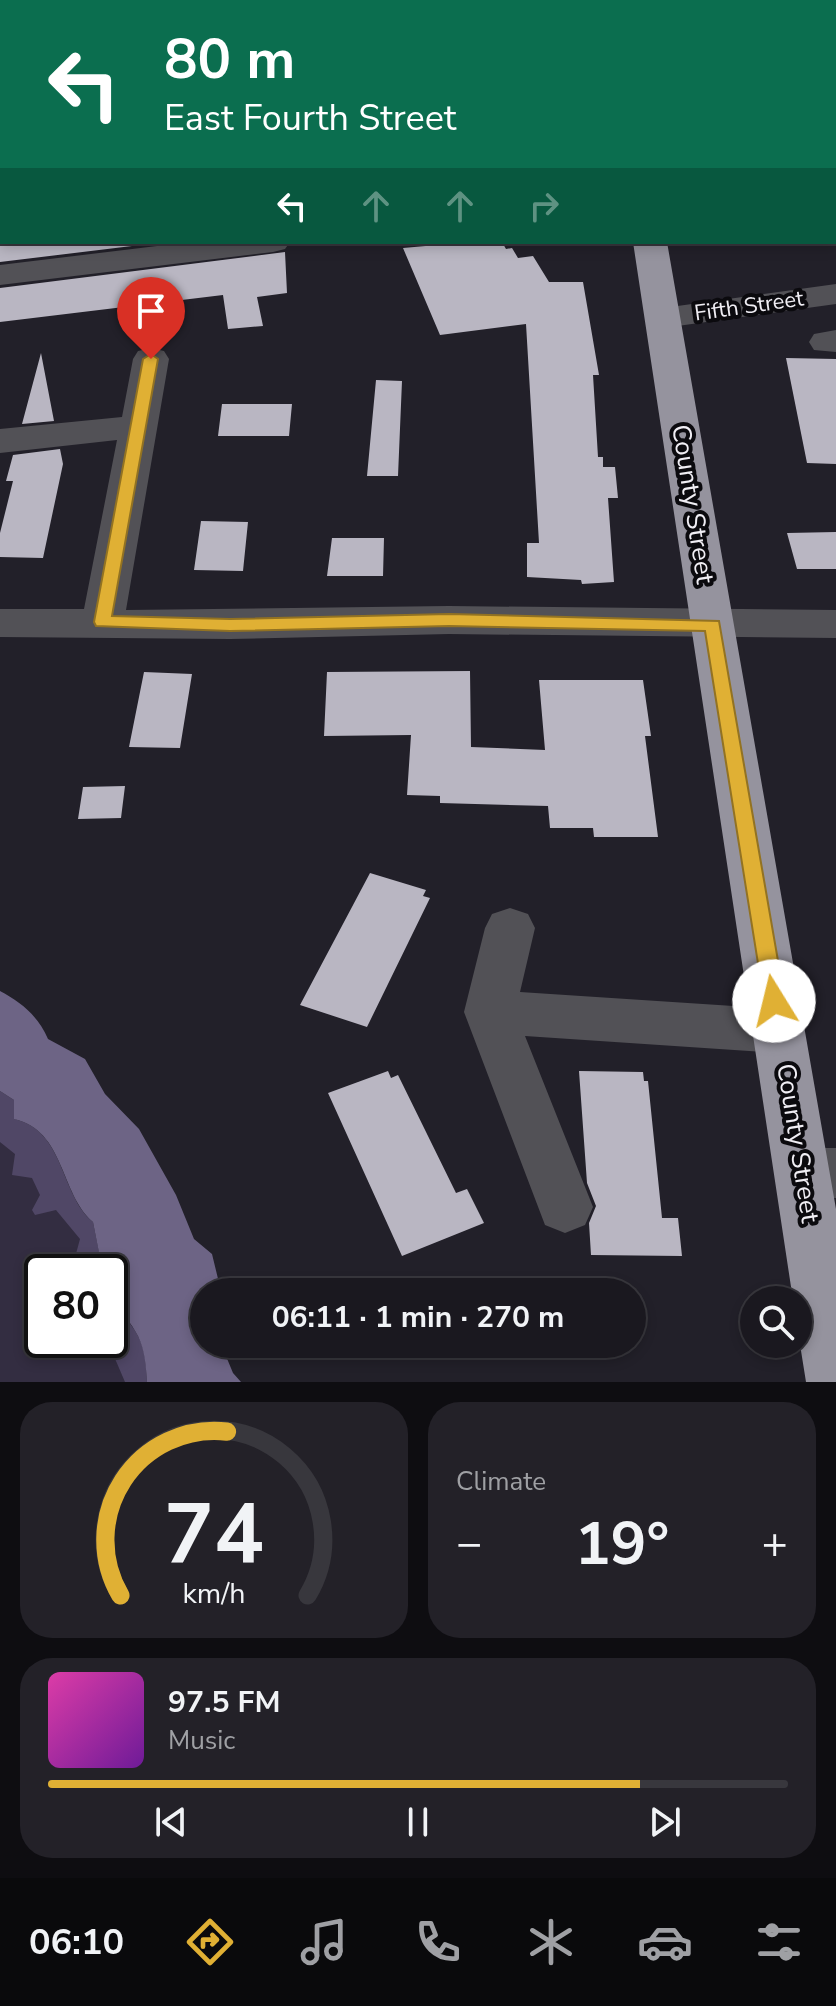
<!DOCTYPE html>
<html lang="en">
<head>
<meta charset="utf-8">
<style>
	:root { --surface:#1a181f; --page:#232128; --text:#f1f3f6; --muted:#9fa0a4; --line:#38373d; --accent:#e0b034 }
	body { margin:0; font-family:"Nunito Sans",sans-serif; background:var(--page); color:var(--text); height:100vh; display:flex; flex-direction:column; font-size:30px; white-space:nowrap }
	* { box-sizing:border-box; margin:0 }
	p { font-size:26px; color:var(--muted) }
	.icon { flex:none; width:44px; height:44px; fill:none; stroke:currentColor; stroke-width:2; stroke-linecap:round; stroke-linejoin:round }
	.map { position:relative; height:1382px; overflow:hidden }
	.details { display:flex; flex-direction:column; gap:20px; padding:20px; background:#0e0d11; flex:1 }
	.details>* { flex:none }
	.hud { position:absolute; left:0px; top:0px; width:836px; height:244px; box-shadow:0 4px 12px #0003,0 0 0 2px var(--line); background:#0b6e4f; color:#fff; overflow:hidden }
	.fabs { position:absolute; left:740px; top:1286px; display:grid; gap:16px }
	.fabs a { display:grid; place-items:center; width:72px; height:72px; border-radius:50%; background:var(--surface); box-shadow:0 4px 12px #0003,0 0 0 2px var(--line); font-size:40px }
	.speed { position:absolute; left:24px; top:1254px; display:flex; gap:16px; font-size:40px; font-weight:700; text-align:center }
	.speed>* { display:grid; place-content:center; width:104px; height:104px; border-radius:50%; background:var(--surface); box-shadow:0 4px 12px #0003,0 0 0 2px var(--line); line-height:1 }
	.speed .limit { border:4px solid #111; border-radius:12px; background:#fff; color:#111 }
	.pin { position:absolute; display:grid; place-items:center; width:68px; height:68px; color:#fff; margin:-82px -34px; border-radius:50% 50% 50% 0; rotate:-45deg; box-shadow:0 0 8px #0007 }
	.pin .icon { rotate:45deg }
	.me { position:absolute; width:88px; margin:-44px; rotate:351deg; stroke-linejoin:round; filter:drop-shadow(0 0 6px #0008) }
	.turn { display:flex; align-items:center; gap:28px; height:168px; padding:0 32px; font-size:36px }
	.turn .icon { width:104px; height:104px; stroke-width:2.5 }
	.turn b { display:block; font-size:56px; line-height:68px }
	.lanes { display:flex; align-items:center; height:76px; padding:0 32px; background:#0003; justify-content:center; gap:40px; direction:ltr }
	.lanes .off { opacity:.35 }
	.big { font-size:60px; font-weight:700; line-height:1.1 }
	.details .widget { flex:1; display:flex; flex-direction:column; justify-content:center; gap:12px; min-width:0; padding:0 28px; border-radius:32px; background:var(--page) }
	.details .dial { align-items:center; gap:0 }
	.dial svg { height:208px; overflow:visible; fill:none; stroke:var(--line); stroke-width:7; stroke-linecap:round; text-anchor:middle }
	.dial text { fill:var(--text); stroke:none }
	.song { display:flex; align-items:center; gap:24px }
	.cover { width:96px; height:96px; border-radius:12px; background:linear-gradient(135deg,hsl(320 70% 55%),hsl(280 70% 35%)) }
	.played { height:8px; border-radius:4px; background:linear-gradient(90deg,var(--accent) 80%,var(--line) 80%) }
	.keys { display:flex; justify-content:space-around; direction:ltr }
	.heat { display:flex; justify-content:space-between; align-items:center; font-size:44px; direction:ltr }
	.details .tiles { flex:1; display:grid; gap:20px; grid-template-columns:1fr 1fr }
	.widget:last-child { grid-column:span 2 }
	.trip { position:absolute; left:190px; top:1278px; width:456px; height:80px; border-radius:40px; background:var(--surface); box-shadow:0 4px 12px #0003,0 0 0 2px var(--line); font-weight:700; line-height:80px; text-align:center }
	.tabs { display:flex; height:128px; justify-content:space-around; align-items:center; background:#0a0a0c; color:var(--muted) }
	.tabs .icon { width:56px; height:56px }
	.tabs .selected { color:var(--accent) }
	.tabs b { font-size:36px; color:var(--text) }
	.map>svg:first-child { display:block }
</style>
</head>
<body>
<div class="map">
<svg width="836" height="1382" viewBox="0 0 836 1382">
	<rect width="100%" height="100%" fill="#222029"/>
	<path fill="#332d41" d="M0,1091l103,181h-61v68h68v-48l37,90h-147z"/>
	<path fill="#504766" d="M0,1091l14,9v19c51,11 46,76 79,103l10,50h-32l9,-33 -24,-29 -21,5 -3,-5 8,-15 -8,-17 -20,-3 3,-21 -15,-12z
		M110,1292c6,18 20,28 28,44 8,14 8,31 9,46h-22l-18,-42h3z"/>
	<path fill="#6d6485" d="M0,991c21,11 38,25 48,48l37,20 20,35 34,35 37,66 18,44 18,15 8,33v5h-16v52h17l12,29 8,9h-94c-1,-15 -2,-32 -9,-46 -15,-29 -28,-23 -28,-64h-7l-1,-4 -9,-46c-33,-28 -28,-92 -79,-103v-19l-14,-9z"/>
	<path fill="#b9b6c2" d="M0,242h165l-165,20z
		M471,242h31l4,7 6,-1 6,10 15,-2 16,26h34l16,93h-6l5,82h5v10h12l3,31h-10l6,84 -32,2 -1,-4 -54,-3v-34h12l-13,-219 -86,11 -37,-87z
		M285,252l2,41 -30,4 6,29 -35,3 -5,-34 -223,27v-34z
		M41,353l13,68 -32,3z
		M786,358l50,1v105l-29,-1z
		M376,380l26,1 -4,95h-31z
		M222,404h70l-3,32h-71z
		M60,449l3,15 -20,94 -43,-1v-24l13,-52h-7l7,-26z
		M201,521l47,1 -5,49 -49,-1z
		M836,532v37h-39l-10,-36z
		M332,538h52l-1,38h-56z
		M470,671l1,76 74,3 -6,-70h104l8,56h-6l13,101h-64l-1,-9h-43l-2,-22 -108,-3v-7l-33,-1 4,-60 -87,1 3,-64z
		M144,672l48,2 -12,74 -51,-1z
		M125,786l-4,32 -43,1 5,-32z
		M370,873l56,17 -3,6 7,2 -63,129 -67,-22z
		M388,1071l3,7 7,-3 58,118 11,-4 17,34 -82,33 -74,-163z
		M579,1071l64,1 1,9h4l14,137h16l4,38 -91,-1 -2,-32 7,-17 -9,-23z"/>
	<g fill="none" stroke-linecap="round" stroke-linejoin="round">
		<path fill="#525156" fill-rule="evenodd" d="M208,0h28v2h-28z
			M190,242h100l-5,7 -12,3 -273,33v-20z
			M836,284v20l-173,24 -12,-3 -5,-7 5,-7 12,-3z
			M836,330v22l-22,-2 -5,-8 5,-8z
			M151,348l13,3 5,8 -43,251 323,-4 387,4v28l-387,-4 -219,5 -230,-2v-28h84l33,-169 -117,13v-24l122,-12 11,-58 5,-8z
			M510,908l18,6 7,14 -15,64 259,17 18,6 8,16 -8,16 -18,6 -254,-17 68,171 -8,18 -20,8 -20,-8 -81,-213 21,-84 7,-14z
			M803,1148h33v50h-33l-20,-7 -8,-18 8,-18z"/>
		<path fill="#95939e" fill-rule="evenodd" d="M597,0h28v2h-28z
			M633,242h34l169,967v173h-30l-8,-50v-32h-5z"/>
	</g>
	<path fill="#e0b034" stroke="#927222" stroke-width="2" d="M151,354l7,5 -46,257 118,3 219,-5 270,7 66,380 -3,6 -8,3 -7,-3 -3,-6 -59,-370 -256,-5 -219,5 -134,-5 -2,-4 49,-263z"/>
	<g text-anchor="middle" dominant-baseline="central" stroke-width="8" stroke-linejoin="round" paint-order="stroke">
		<g font-size="22" fill="#f0eef4" stroke="#0b0a0e">
			<text transform="translate(749 306) rotate(-8)">Fifth Street</text>
		</g>
		<g font-size="26" fill="#f0eef4" stroke="#0b0a0e">
			<text transform="translate(693 504) rotate(81)">County Street</text>
			<text transform="translate(798 1143) rotate(81)">County Street</text>
		</g>
	</g>
</svg>
<div class="fabs">
<a><svg class="icon" aria-label="search" viewBox="0 0 24 24"><circle cx="10" cy="10" r="6"/><path d="M15 15l6 6"/></svg></a>
</div>
<div class="speed"><div class="limit">80</div></div>
<div class="pin" style="left:151px;top:359px;background:#d93025"><svg class="icon" aria-label="arrive" viewBox="0 0 24 24"><path d="M6 21V4h12l-3 4 3 4H6"/></svg></div>
<svg class="me" style="left:774px;top:1001px" viewBox="-20 -20 40 40"><circle r="19" fill="#fff"/><path d="M0-13L10 11 0 6-10 11z" fill="#e0b034"/></svg>
<div class="trip">06:11 · 1 min · 270 m</div>
<div class="hud">
<div class="turn"><svg class="icon" aria-label="left" viewBox="0 0 24 24"><path d="M17 20v-9H6M10 6l-5 5 5 5"/></svg><div><b>80 m</b>East Fourth Street</div></div>
<div class="lanes"><svg class="icon" aria-label="left" viewBox="0 0 24 24"><path d="M17 20v-9H6M10 6l-5 5 5 5"/></svg><svg class="icon off" aria-label="ahead" viewBox="0 0 24 24"><path d="M12 20V5M6 11l6-6 6 6"/></svg><svg class="icon off" aria-label="ahead" viewBox="0 0 24 24"><path d="M12 20V5M6 11l6-6 6 6"/></svg><svg class="icon off" aria-label="right" viewBox="0 0 24 24"><path d="M7 20v-9h11M14 6l5 5-5 5"/></svg></div>
</div>
</div>
<section class="details">
<div class="tiles">
<div class="widget dial"><svg viewBox="0 0 100 80">
<path d="M14 69A42 42 0 1 1 86 69"/>
<path d="M14 69A42 42 0 0 1 55 6" stroke="#e0b034"/>
<text x="50" y="56" font-size="32" font-weight="700">74</text>
<text x="50" y="72" font-size="11">km/h</text>
</svg></div>
<div class="widget"><p>Climate</p>
<div class="heat"><a>−</a><b class="big">19°</b><a>+</a></div>
</div>
<div class="widget">
<div class="song"><i class="cover"></i><div><b>97.5 FM</b><p>Music</p></div></div>
<div class="played"></div>
<div class="keys"><svg class="icon" aria-label="previous" viewBox="0 0 24 24"><path d="M18 5L8 12l10 7zM5 5v14"/></svg><svg class="icon" aria-label="pause" viewBox="0 0 24 24"><path d="M8 5v14M16 5v14"/></svg><svg class="icon" aria-label="next" viewBox="0 0 24 24"><path d="M6 5l10 7-10 7zM19 5v14"/></svg></div>
</div>
</div>
</section>
<nav class="tabs">
<b>06:10</b>
<svg class="icon selected" aria-label="directions" viewBox="0 0 24 24"><path d="M12 3l9 9-9 9-9-9zM9 14v-3h6M13 9l2 2-2 2"/></svg>
<svg class="icon" aria-label="music" viewBox="0 0 24 24"><path d="M9 18V5l10-2v13"/><circle cx="6" cy="18" r="3"/><circle cx="16" cy="16" r="3"/></svg>
<svg class="icon" aria-label="phone" viewBox="0 0 24 24"><path d="M5 4h4l2 5-3 2q2 4 5 5l2-3 5 2v4C11 20 4 13 5 4z"/></svg>
<svg class="icon" aria-label="climate" viewBox="0 0 24 24"><path d="M12 3v18M4 7l16 10M4 17L20 7"/></svg>
<svg class="icon" aria-label="car" viewBox="0 0 24 24"><path d="M5 17H2v-5l4-1 3-4h7l3 4 3 1v5h-3M9 17h6M6 11h13"/><circle cx="7" cy="17" r="2"/><circle cx="17" cy="17" r="2"/></svg>
<svg class="icon" aria-label="filters" viewBox="0 0 24 24"><path d="M4 7h16M4 17h16"/><circle cx="9" cy="7" r="2"/><circle cx="15" cy="17" r="2"/></svg>
</nav>
</body>
</html>
